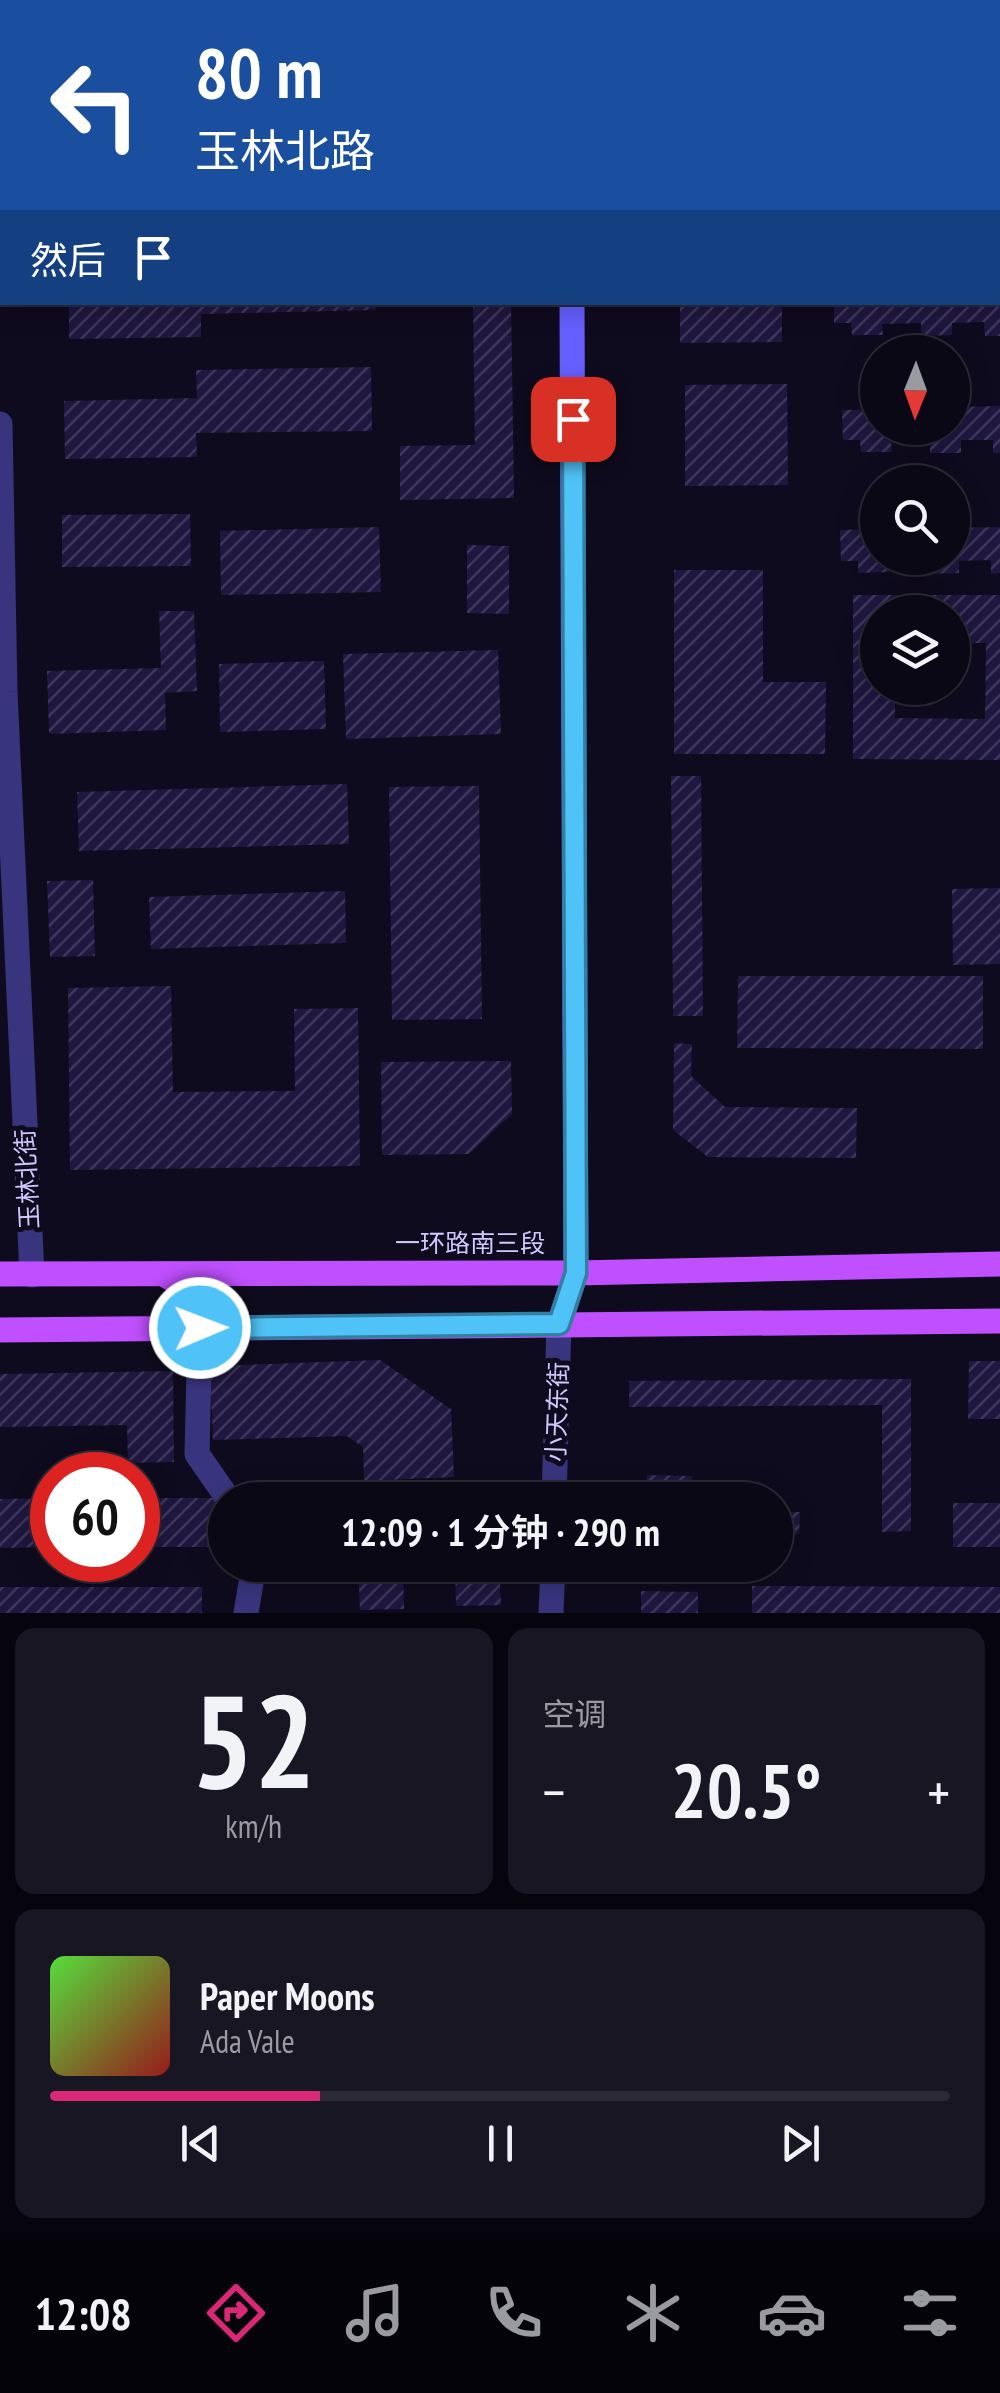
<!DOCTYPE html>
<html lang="zh">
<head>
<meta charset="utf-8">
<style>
	:root { --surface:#0b0816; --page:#191623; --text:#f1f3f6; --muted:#9a9aa1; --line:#2b2935; --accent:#db2777 }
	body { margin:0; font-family:"PT Sans Narrow","Noto Sans SC",sans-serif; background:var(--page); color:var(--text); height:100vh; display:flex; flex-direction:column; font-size:38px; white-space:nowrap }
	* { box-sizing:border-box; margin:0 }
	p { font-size:32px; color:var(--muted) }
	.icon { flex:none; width:55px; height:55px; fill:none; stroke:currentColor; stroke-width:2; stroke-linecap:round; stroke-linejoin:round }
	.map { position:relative; height:1613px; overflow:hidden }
	.panel { display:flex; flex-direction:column; gap:15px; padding:15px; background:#06040c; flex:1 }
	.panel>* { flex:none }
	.hud { position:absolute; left:0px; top:0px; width:1000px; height:305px; box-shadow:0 5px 25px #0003,0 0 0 2px var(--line); background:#1a4fa0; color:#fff; overflow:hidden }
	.needle { width:65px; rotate:181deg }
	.buttons { position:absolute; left:860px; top:335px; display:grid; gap:20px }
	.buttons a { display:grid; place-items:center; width:110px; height:110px; border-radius:50%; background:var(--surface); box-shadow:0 5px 25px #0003,0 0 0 2px var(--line); font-size:50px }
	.speed { position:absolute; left:30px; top:1452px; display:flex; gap:20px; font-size:50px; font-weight:700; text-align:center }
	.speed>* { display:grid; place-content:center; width:130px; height:130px; border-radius:50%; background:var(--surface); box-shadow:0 5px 25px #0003,0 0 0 2px var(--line); line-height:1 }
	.speed .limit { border:15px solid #d22; background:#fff; color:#111 }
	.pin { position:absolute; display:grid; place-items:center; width:85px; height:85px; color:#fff; margin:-42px; border-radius:20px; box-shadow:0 5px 15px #0006 }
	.me { position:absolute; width:110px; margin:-55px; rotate:89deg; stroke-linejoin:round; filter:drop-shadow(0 0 8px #0008) }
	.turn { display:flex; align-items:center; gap:35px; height:210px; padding:0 30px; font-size:45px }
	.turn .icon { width:130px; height:130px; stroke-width:2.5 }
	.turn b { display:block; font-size:70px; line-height:85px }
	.then { display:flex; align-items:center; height:95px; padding:0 30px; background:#0003; gap:20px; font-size:38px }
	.big { font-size:75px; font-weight:600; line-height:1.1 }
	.panel .card { flex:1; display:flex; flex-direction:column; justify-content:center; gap:15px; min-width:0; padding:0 35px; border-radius:20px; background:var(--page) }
	.panel .dial { align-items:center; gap:0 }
	.dial b { font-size:130px; line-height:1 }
	.song { display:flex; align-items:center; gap:30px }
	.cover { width:120px; height:120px; border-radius:15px; background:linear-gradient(135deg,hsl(110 70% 55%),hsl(0 70% 35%)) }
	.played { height:10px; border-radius:5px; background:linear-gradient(90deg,var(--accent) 30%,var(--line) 30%) }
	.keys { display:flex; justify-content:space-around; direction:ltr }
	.heat { display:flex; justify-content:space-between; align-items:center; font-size:55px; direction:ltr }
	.panel .tiles { flex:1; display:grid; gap:15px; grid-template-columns:1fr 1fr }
	.card:last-child { grid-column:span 2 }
	.trip { position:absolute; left:208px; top:1482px; width:585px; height:100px; border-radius:50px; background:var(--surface); box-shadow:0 5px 25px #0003,0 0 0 2px var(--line); font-weight:600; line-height:100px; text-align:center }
	.tabs { display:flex; height:160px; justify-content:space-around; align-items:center; background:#040309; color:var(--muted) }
	.tabs .icon { width:70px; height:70px }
	.tabs .active { color:var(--accent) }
	.tabs b { font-size:45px; color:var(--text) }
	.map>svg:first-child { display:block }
</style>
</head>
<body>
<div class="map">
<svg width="1000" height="1613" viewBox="0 0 1000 1613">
	<defs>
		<pattern id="building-hatch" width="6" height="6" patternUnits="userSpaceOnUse" patternTransform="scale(2.5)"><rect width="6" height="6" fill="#1f173f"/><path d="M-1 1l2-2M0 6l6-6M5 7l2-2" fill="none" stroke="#3e375c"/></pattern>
	</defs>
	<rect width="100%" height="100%" fill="#0f0b1e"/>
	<path fill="url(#building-hatch)" fill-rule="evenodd" d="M69,302h307v8l-175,4v23l-132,2z
		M473,302h38l3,196 -114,2v-54l75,-1z
		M680,302h102v40l-102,1z
		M834,302h166v34h-15l-1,-14 -32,1v12l-31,1v-13l-39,1 1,11h-31l-1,-12h-17z
		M371,367l1,64 -176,2 1,24 -132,2 -1,-58 133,-3 -1,-28z
		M787,384l1,101 -103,1v-101z
		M1000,406v47h-7v-13h-32v13h-31v-13l-39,1 1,11h-31l-1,-12h-17l-1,-30 36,-1v19h74v-21z
		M190,514l1,52 -129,1v-52z
		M379,527l2,65 -160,3 -1,-64z
		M1000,527v46l-9,1v-14l-32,1v12l-31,1 -1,-16h25v-30z
		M878,529v29h25v3h-14v11l-31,1v-12h-17l-1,-31z
		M467,545l42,1v68l-42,-1z
		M674,570h89v112h63l-1,72h-151z
		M853,595h147v165l-147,-1zM878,612h74v31h34l-1,76 -90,-1v-30h-17z
		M159,611h35l3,80 -32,2 1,37 -117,4 -2,-63 114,-3z
		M498,650l3,84 -155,5 -3,-85z
		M324,661l2,68 -106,3 -1,-68z
		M671,776h30l2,240h-30z
		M347,784l2,60 -270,7 -2,-59z
		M479,786l3,233 -90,1 -3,-233z
		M93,880l2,76 -45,1 -3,-76z
		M1000,888v76l-47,1 -1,-76z
		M345,891l1,52 -195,6 -2,-52z
		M738,976h245v73l-246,-1z
		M171,986l2,106 122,-1 -1,-82 64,-1 2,158 -290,4 -2,-182z
		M674,1043l18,1 -1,32 34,31 132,1 -1,50 -148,-1 -35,-27z
		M511,1061l1,53 -43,40 -87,1 -1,-93z
		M380,1360l71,49 3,68 -90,4 -1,-34 -16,-11 -134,4 -3,-74z
		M969,1361h31v58h-32z
		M173,1371l1,91 -46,1 -1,-38 -127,2v-53z
		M911,1379v152l-29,1v-127l-253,2v-26z
		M647,1475l45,1 -1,24h-45z
		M52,1498v49l-52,1v-49z
		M138,1498h77v49h-77z
		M953,1503h47v44h-47z
		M775,1512h25l-1,22h-24z
		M358,1565h45l1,44 -44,1z
		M455,1565h44l2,40 -45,1z
		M752,1586l248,1v26h-248z
		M0,1587h202v26h-202z
		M641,1591l57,1v21h-57z"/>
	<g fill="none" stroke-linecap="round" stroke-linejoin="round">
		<path stroke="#38357e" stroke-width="25" d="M0,424l5,268 27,583
			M200,1328l-3,126 32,46
			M554,1500l5,-176
			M246,1613l8,-48
			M551,1613l2,-48"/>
		<path stroke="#655fff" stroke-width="25" d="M571,0v2
			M559,1324l17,-51 -4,-971"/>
		<path stroke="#bf4fff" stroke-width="25" d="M0,1274l576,-1 424,-9
			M163,1274l22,12 8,13c-5,20 -11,22 -30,30
			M0,1330l1000,-9"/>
	</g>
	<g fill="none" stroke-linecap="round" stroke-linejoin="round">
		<g stroke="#337fa1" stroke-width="25">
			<path id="route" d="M200,1328l359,-4 17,-51 -3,-854"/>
		</g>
		<use href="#route" stroke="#4fc3f7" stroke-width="18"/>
	</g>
	<g text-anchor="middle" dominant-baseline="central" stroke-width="10" stroke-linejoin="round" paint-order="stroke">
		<g font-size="25" fill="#cfc8ff" stroke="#0f0b1e">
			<text transform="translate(27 1179) rotate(-93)">玉林北街</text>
			<text x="470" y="1243">一环路南三段</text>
			<text transform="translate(557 1412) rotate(-88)">小天东街</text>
		</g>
	</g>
</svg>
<div class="buttons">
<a><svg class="needle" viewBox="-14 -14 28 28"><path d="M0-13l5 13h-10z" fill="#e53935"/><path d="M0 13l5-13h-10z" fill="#9a9aa1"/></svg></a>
<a><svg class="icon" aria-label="search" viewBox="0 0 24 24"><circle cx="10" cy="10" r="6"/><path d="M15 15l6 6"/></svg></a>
<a><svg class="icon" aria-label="layers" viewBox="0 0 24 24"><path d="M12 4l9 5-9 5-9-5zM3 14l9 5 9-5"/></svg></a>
</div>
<div class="speed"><div class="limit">60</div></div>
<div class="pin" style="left:573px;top:419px;background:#d93025"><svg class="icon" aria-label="arrive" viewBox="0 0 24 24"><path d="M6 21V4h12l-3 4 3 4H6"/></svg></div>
<svg class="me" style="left:200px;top:1328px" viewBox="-20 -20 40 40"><circle r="17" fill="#4fc3f7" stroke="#fff" stroke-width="3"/><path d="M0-11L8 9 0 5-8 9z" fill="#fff"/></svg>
<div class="trip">12:09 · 1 分钟 · 290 m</div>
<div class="hud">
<div class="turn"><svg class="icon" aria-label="left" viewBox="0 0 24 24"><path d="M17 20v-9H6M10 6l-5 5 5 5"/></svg><div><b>80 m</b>玉林北路</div></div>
<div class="then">然后<svg class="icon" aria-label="arrive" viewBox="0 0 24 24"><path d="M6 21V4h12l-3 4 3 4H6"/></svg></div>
</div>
</div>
<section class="panel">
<div class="tiles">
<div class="card dial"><b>52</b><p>km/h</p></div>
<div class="card"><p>空调</p>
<div class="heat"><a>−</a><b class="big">20.5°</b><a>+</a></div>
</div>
<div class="card">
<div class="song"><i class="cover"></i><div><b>Paper Moons</b><p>Ada Vale</p></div></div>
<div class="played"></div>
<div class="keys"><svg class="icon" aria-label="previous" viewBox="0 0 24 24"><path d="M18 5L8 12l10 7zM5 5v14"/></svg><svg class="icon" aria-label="pause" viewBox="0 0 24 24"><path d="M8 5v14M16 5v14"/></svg><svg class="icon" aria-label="next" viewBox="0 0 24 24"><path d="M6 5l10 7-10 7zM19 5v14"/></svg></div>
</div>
</div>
</section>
<nav class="tabs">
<b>12:08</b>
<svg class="icon active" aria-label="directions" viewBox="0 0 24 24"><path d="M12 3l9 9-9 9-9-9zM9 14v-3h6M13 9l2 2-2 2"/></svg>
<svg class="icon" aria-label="music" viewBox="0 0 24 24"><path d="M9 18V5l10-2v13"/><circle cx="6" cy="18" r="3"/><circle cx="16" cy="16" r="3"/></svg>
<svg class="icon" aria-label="phone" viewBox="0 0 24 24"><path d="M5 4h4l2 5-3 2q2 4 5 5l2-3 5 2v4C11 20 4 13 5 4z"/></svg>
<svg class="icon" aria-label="climate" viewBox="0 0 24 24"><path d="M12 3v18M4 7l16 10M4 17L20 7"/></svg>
<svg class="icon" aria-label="car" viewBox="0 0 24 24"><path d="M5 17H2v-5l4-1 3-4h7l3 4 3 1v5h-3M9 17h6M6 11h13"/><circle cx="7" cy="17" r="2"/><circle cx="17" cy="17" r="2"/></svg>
<svg class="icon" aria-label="filters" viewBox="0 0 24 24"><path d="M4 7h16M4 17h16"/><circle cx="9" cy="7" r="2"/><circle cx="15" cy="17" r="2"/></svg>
</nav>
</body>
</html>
